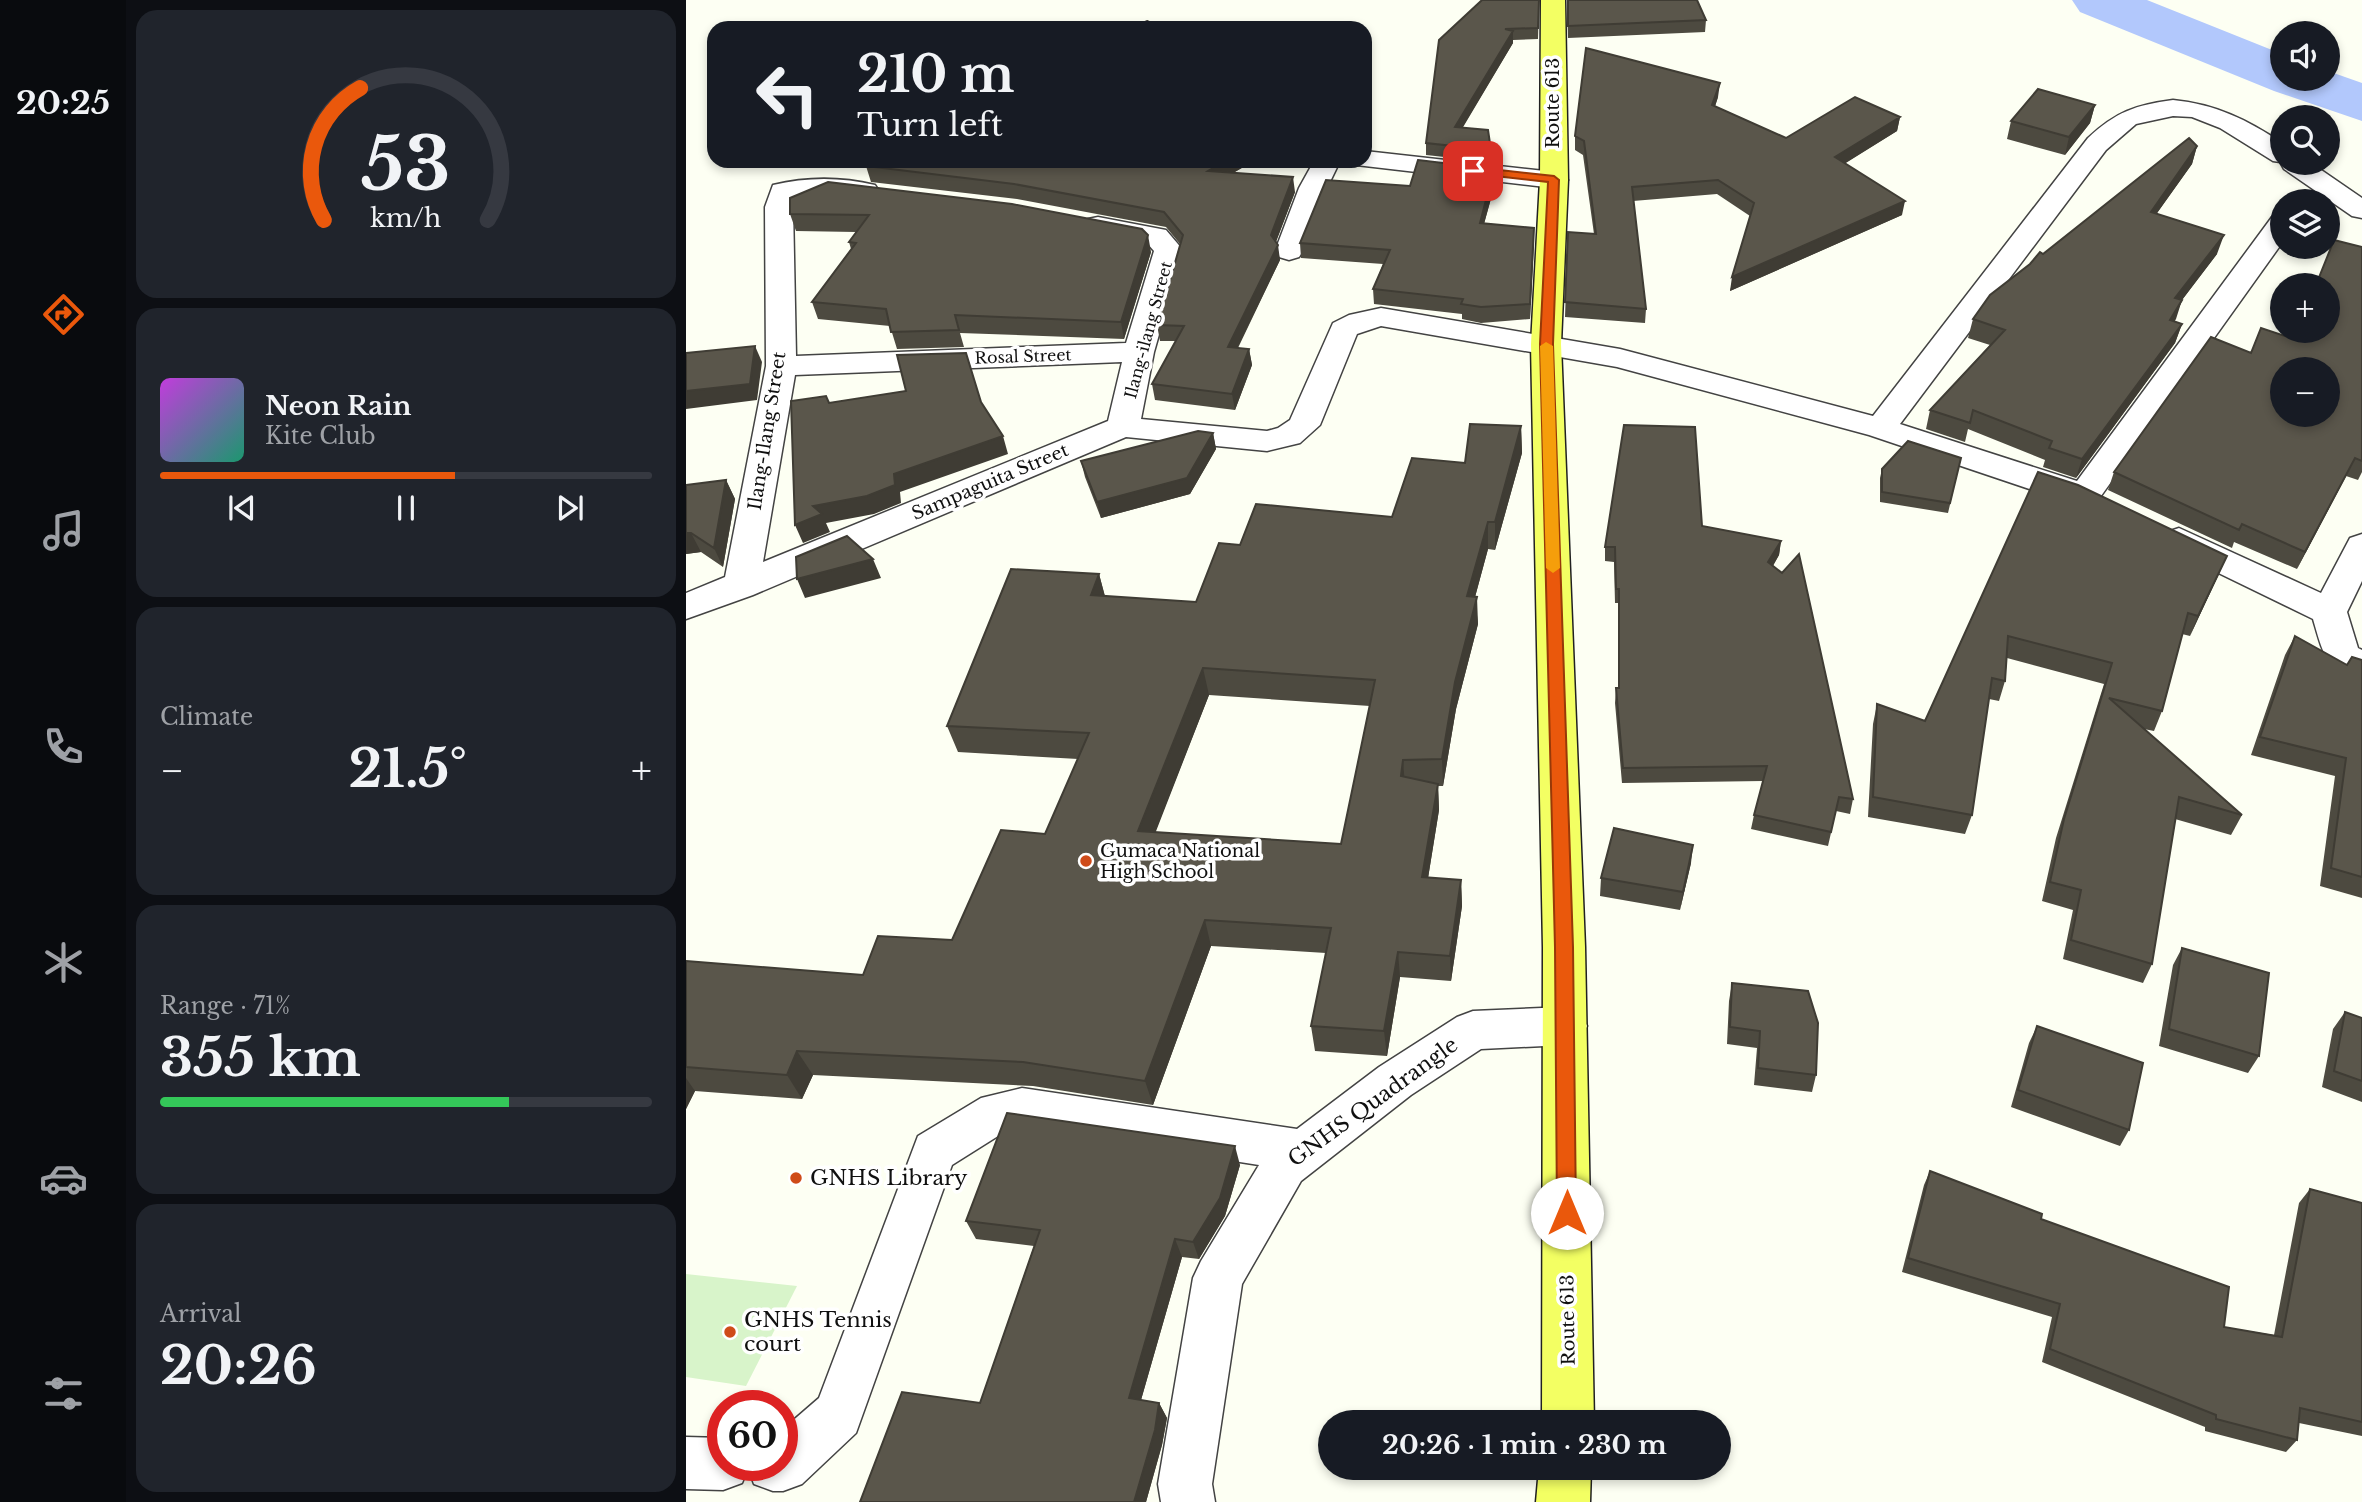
<!DOCTYPE html>
<html lang="en">
<head>
<meta charset="utf-8">
<style>
	:root { --surface:#171b24; --page:#20242c; --text:#f1f3f6; --muted:#9ea1a6; --line:#363941; --accent:#ea580c }
	body { margin:0; font-family:"Libre Baskerville",serif; background:var(--page); color:var(--text); height:100vh; display:flex; flex-direction:column; font-size:26px; white-space:nowrap }
	* { box-sizing:border-box; margin:0 }
	p { font-size:23px; color:var(--muted) }
	.icon { flex:none; width:38px; height:38px; fill:none; stroke:currentColor; stroke-width:2; stroke-linecap:round; stroke-linejoin:round }
	.map { position:relative; flex:1; overflow:hidden }
	.side { display:flex; flex-direction:column; gap:10px; padding:10px; background:#0d0f14; width:560px }
	.side>* { flex:none }
	.banner { position:absolute; left:21px; top:21px; width:665px; height:147px; border-radius:21px; box-shadow:0 4px 10px #0003; background:#171b24; color:var(--text); overflow:hidden }
	.buttons { position:absolute; left:1584px; top:21px; display:grid; gap:14px }
	.buttons a { display:grid; place-items:center; width:70px; height:70px; border-radius:50%; background:var(--surface); box-shadow:0 4px 10px #0003; font-size:35px }
	.speed { position:absolute; left:21px; top:1390px; display:flex; gap:14px; font-size:35px; font-weight:700; text-align:center }
	.speed>* { display:grid; place-content:center; width:91px; height:91px; border-radius:50%; background:var(--surface); box-shadow:0 4px 10px #0003; line-height:1 }
	.speed .limit { border:10px solid #d22; background:#fff; color:#111 }
	.pin { position:absolute; display:grid; place-items:center; width:60px; height:60px; color:#fff; margin:-30px; border-radius:14px; box-shadow:0 4px 10px #0006 }
	.me { position:absolute; width:77px; margin:-38px; rotate:0deg; stroke-linejoin:round; filter:drop-shadow(0 0 5px #0008) }
	.turn { display:flex; align-items:center; gap:24px; height:147px; padding:0 35px; font-size:32px }
	.turn .icon { width:91px; height:91px; stroke-width:2.5 }
	.turn b { display:block; font-size:49px; line-height:60px }
	.big { font-size:52px; font-weight:700; line-height:1.1 }
	.side .card { flex:1; display:flex; flex-direction:column; justify-content:center; gap:10px; min-width:0; padding:0 24px; border-radius:21px; background:var(--page) }
	.side .dial { align-items:center; gap:0 }
	.dial svg { height:182px; overflow:visible; fill:none; stroke:var(--line); stroke-width:7; stroke-linecap:round; text-anchor:middle }
	.dial text { fill:var(--text); stroke:none }
	.song { display:flex; align-items:center; gap:21px }
	.cover { width:84px; height:84px; border-radius:10px; background:linear-gradient(135deg,hsl(290 70% 55%),hsl(160 70% 35%)) }
	.played { height:7px; border-radius:4px; background:linear-gradient(90deg,var(--accent) 60%,var(--line) 60%) }
	.keys { display:flex; justify-content:space-around; direction:ltr }
	.heat { display:flex; justify-content:space-between; align-items:center; font-size:38px; direction:ltr }
	.charge { height:10px; border-radius:5px; background:linear-gradient(90deg,#34c759 71%,var(--line) 0) }
	.trip { position:absolute; left:632px; top:1410px; width:413px; height:70px; border-radius:35px; background:var(--surface); box-shadow:0 4px 10px #0003; font-weight:700; line-height:70px; text-align:center }
	main { display:flex; flex:1; min-height:0 }
	.tabs { display:flex; flex-direction:column; width:126px; justify-content:space-around; align-items:center; background:#090b0e; color:var(--muted) }
	.tabs .icon { width:49px; height:49px }
	.tabs .selected { color:var(--accent) }
	.tabs b { font-size:32px; color:var(--text) }
	.map>svg:first-child { display:block }
</style>
</head>
<body>
<main>
<nav class="tabs">
<b>20:25</b>
<svg class="icon selected" aria-label="directions" viewBox="0 0 24 24"><path d="M12 3l9 9-9 9-9-9zM9 14v-3h6M13 9l2 2-2 2"/></svg>
<svg class="icon" aria-label="music" viewBox="0 0 24 24"><path d="M9 18V5l10-2v13"/><circle cx="6" cy="18" r="3"/><circle cx="16" cy="16" r="3"/></svg>
<svg class="icon" aria-label="phone" viewBox="0 0 24 24"><path d="M5 4h4l2 5-3 2q2 4 5 5l2-3 5 2v4C11 20 4 13 5 4z"/></svg>
<svg class="icon" aria-label="climate" viewBox="0 0 24 24"><path d="M12 3v18M4 7l16 10M4 17L20 7"/></svg>
<svg class="icon" aria-label="car" viewBox="0 0 24 24"><path d="M5 17H2v-5l4-1 3-4h7l3 4 3 1v5h-3M9 17h6M6 11h13"/><circle cx="7" cy="17" r="2"/><circle cx="17" cy="17" r="2"/></svg>
<svg class="icon" aria-label="filters" viewBox="0 0 24 24"><path d="M4 7h16M4 17h16"/><circle cx="9" cy="7" r="2"/><circle cx="15" cy="17" r="2"/></svg>
</nav>
<section class="side">
<div class="card dial"><svg viewBox="0 0 100 80">
<path d="M14 69A42 42 0 1 1 86 69"/>
<path d="M14 69A42 42 0 0 1 30 11" stroke="#ea580c"/>
<text x="50" y="56" font-size="32" font-weight="700">53</text>
<text x="50" y="72" font-size="11">km/h</text>
</svg></div>
<div class="card">
<div class="song"><i class="cover"></i><div><b>Neon Rain</b><p>Kite Club</p></div></div>
<div class="played"></div>
<div class="keys"><svg class="icon" aria-label="previous" viewBox="0 0 24 24"><path d="M18 5L8 12l10 7zM5 5v14"/></svg><svg class="icon" aria-label="pause" viewBox="0 0 24 24"><path d="M8 5v14M16 5v14"/></svg><svg class="icon" aria-label="next" viewBox="0 0 24 24"><path d="M6 5l10 7-10 7zM19 5v14"/></svg></div>
</div>
<div class="card"><p>Climate</p>
<div class="heat"><a>−</a><b class="big">21.5°</b><a>+</a></div>
</div>
<div class="card"><p>Range · 71%</p><b class="big">355 km</b><div class="charge"></div></div>
<div class="card"><p>Arrival</p><b class="big">20:26</b></div>
</section>
<div class="map">
<svg width="1676" height="1502" viewBox="0 0 1676 1502">
	<rect width="100%" height="100%" fill="#fdfff3"/>
	<path fill="#d8f4ca" d="M0,1274l111,12 -51,100 -60,-9z"/>
	<g fill="none" stroke-linecap="round" stroke-linejoin="round">
		<path fill="#b2c8fc" fill-rule="evenodd" d="M1386,0h75l135,54v25h46v-8l34,12v38l-88,-30 -194,-79z"/>
		<g stroke="#434343" stroke-width="3">
			<path id="minor" d="M1487,100c42,4 75,20 109,43v20h29l51,35v20l-10,-2 -68,-47 -4,-7 -7,-1 -53,-33 -28,-11 -19,-1 -37,8 -30,26 -206,274 177,57 195,-264 10,-2v28l-186,260 -12,3 -13,-3 -202,-68 -252,-68 -236,-41 -24,8 -37,91 -20,18 -33,8 -141,-14 -373,158 -67,24v-26l39,-16 41,-211 -1,-159 8,-22c33,-8 69,-8 102,0l4,6 -4,6 -10,2 -36,-4 -34,3 -2,9 3,149 330,-13 28,-92 -7,-8 -59,-12 -4,-6 4,-6 10,-2 68,13 17,20 -29,102 -13,67 126,12 11,-3 12,-8 43,-97 16,-8 32,-7 239,41 253,67 215,-278c28,-26 47,-33 85,-38zM436,362l-14,59 -345,141 32,-187z
				M679,151l189,21 10,2 4,6 -4,6 -10,2 -198,-23 -3,-4h12z
				M628,161h26l-13,27 -24,63 -4,6 -10,3 -10,-3 -4,-6 24,-63z
				M1493,528l142,65 29,-55 12,-4v47l-15,31 11,36 4,2v31c-37,-11 -39,-28 -49,-62l-146,-71 -5,-8 5,-8z
				M879,1007l16,6 6,13 -6,13 -16,6 -84,4 -70,46 -110,86 -59,103 -30,200 3,18h-54l-3,-18 35,-206 8,-17 58,-96 -237,-37 -16,3 -54,34 -96,268 -54,51 -19,7h-10l-19,-7 -6,-16 -6,15 -19,7 -37,-1v-52l37,1v27h59v-35l37,-32 99,-262 63,-38 41,-10 275,41 82,-62 78,-50 16,-6z"/>
		</g>
		<g stroke="#212121" stroke-width="3">
			<path id="major" d="M855,0h24l3,180 -7,164 24,603 9,476h-52l1,-476 -12,-603 9,-164z
				M853,1468h52l-1,34h-54z"/>
		</g>
		<use href="#minor" fill="#fff" fill-rule="evenodd"/>
		<use href="#major" fill="#f3ff63" fill-rule="evenodd"/>
	</g>
	<path fill="#4d4a40" fill-rule="evenodd" d="M853,0l-1,39 -25,1v3l-51,85 29,22v12l-65,-7v-12l13,-103z
		M881,0h130l9,20 -1,12 -137,6z
		M1032,97l-3,9 71,32 114,-21 -3,14 -52,32 57,52 -172,76 20,-75 -33,-22 -84,7 13,108 -1,14 -80,-6 3,-85 26,2 -11,-79 -8,-5v-14z
		M1409,105l-5,18 -25,32 -58,-16 4,-18z
		M1511,146l-5,18 -35,49 60,41 -35,46 -8,21 8,3 -7,19 -99,135 -33,-11 2,-7 -77,-31 -3,13 -39,-13 4,-19 60,-65 -22,-7 5,-19 70,-65z
		M192,161h376l-21,12 62,19 -19,49 4,19 -42,88 11,1 3,16 -17,45 -80,-10 -3,-16 24,-43h-16l-3,-16 23,-81 -14,-17 -149,-28 -146,-17 -5,-16z
		M809,184l-11,40 50,4 -4,91 -49,4 -19,-4v-5l-88,-10 -1,-15 10,-25 -82,-6 -1,-15 110,-57z
		M104,198l361,54 -27,87 -164,-6 4,14 -67,2 -7,-23 -72,-7 -6,-17 39,-53 -2,-7 7,-10 -60,-1 -6,-17z
		M1676,247v225l-4,8 -12,-4 -49,93 -63,-27 -2,6 -124,-58 6,-18 137,-119 43,-14z
		M835,426l1,27 -27,97 -7,-1 -13,48 3,27 -22,85 -13,77h-5l1,24 -11,68 33,2 1,26 -11,75 -51,-4 -13,79 -72,-5 -4,-25 15,-73 -115,-7 -58,159 -120,-19 -220,-11 -11,24 -107,-8 -9,18v-148l177,14 89,-35 93,-106 33,-75 -120,-7 -11,-26 152,-152 6,22 91,6 44,-57 152,-28 73,-54zM523,695l161,11 -29,138 -186,-12z
		M527,433l3,16 -26,45 -89,24 -16,-41 -4,-16z
		M1275,458l-13,55 -68,-11v-24l2,-9z
		M1352,472l189,84 -37,80 -8,-2 -20,77 -8,20 -10,-2 98,86 -11,20 -56,-16 -23,145 -9,19 -80,-24 10,-49 -31,-9 14,-63 48,-154 -97,-26 -2,23 -6,20 -10,-2 -17,116 -7,19 -97,-17 5,-93 4,-20 48,17z
		M40,480l9,19 -12,68 -22,-15 -15,2v-69z
		M1016,526l79,15 -2,14 -6,11 80,233 -3,15 -14,-3 -8,35 -77,-17 3,-14 9,-34 -141,2 -7,-80 1,-15h2l1,-85h-4l-1,-41 -9,-1v-14z
		M1609,636l52,29 15,-5v238l-42,-12 15,-110 -84,-21 34,-100z
		M1005,863l-11,47 -80,-14 1,-18z
		M1496,948l77,108 -11,17 -89,-27 14,-81z
		M1046,983l84,92 -4,17 -58,-7 3,-37 -30,-4 2,-43z
		M1659,1012l17,6v84l-40,-15 11,-58z
		M1351,1026l92,104 -9,16 -109,-39 18,-64z
		M554,1165l-15,51 -26,43 -17,-2 -41,143 18,3 8,15 -5,27 -16,57h-286l120,-99 54,-157 -58,-7 -10,-18z
		M1244,1171l111,48 183,108 50,8 25,-132 11,-14 52,14v233l-63,-13 -2,17 -11,12 -81,-21v-4l-163,-65 10,-45 -150,-45 22,-87z"/>
	<path fill="#3f3c34" d="M827,31v12l-57,96 -1,-12z
		M1034,83l-2,14 -7,22 1,-14z
		M1409,105l-5,18 -25,32 4,-18z
		M1214,117l-3,14 -64,40 2,-14z
		M1511,146l-5,18 -47,66 6,-18z
		M539,161h29l-44,25 -2,-15z
		M808,169l1,15 -15,54v-15z
		M607,177l2,15 -22,58 -2,-15z
		M1219,201l-3,14 -172,76 2,-14z
		M848,228v15l-4,76v-15z
		M462,235l3,17 -27,87 -3,-17z
		M1538,235l-7,19 -48,63 6,-19z
		M592,245l2,15 -50,103 -2,-16z
		M1496,300l-6,19 -12,20 6,-19z
		M1496,324l-7,19 -99,135 6,-19z
		M69,346l7,16 -5,38 -71,9v-18z
		M563,349l3,16 -17,45 -3,-16z
		M835,426l1,27 -27,97v-28z
		M527,433l3,16 -26,45 -89,24 -4,-16z
		M317,436l5,18 -108,38 1,11 -27,11 -48,9 4,9 -27,11 -8,-18 18,-19 81,-32z
		M1669,458l-9,18 -49,93 8,-17z
		M40,480l9,19 -12,68 -9,-19z
		M802,522v27l-20,74 -1,-27z
		M0,533h5l10,19 -15,2z
		M1095,541l-2,14 -13,22 2,-15z
		M1541,556l-9,20 -28,60 8,-20z
		M187,559l8,19 -76,20 -8,-19z
		M413,574l7,27 -15,-6z
		M791,597l1,27 -22,85 -13,77 -1,-27 13,-77z
		M517,668l6,27 -63,162 -8,-26z
		M717,760l2,26 -4,-10z
		M752,784l1,26 -15,93 -2,-26z
		M1007,845l-2,18 -11,47 3,-18z
		M775,880l1,26 -11,75 -1,-25z
		M519,920l6,26 -58,159 -8,-24z
		M712,952l2,25 -13,79 -3,-25z
		M111,1051l16,24 -11,24 -15,-24z
		M0,1078l9,13 -9,18z
		M549,1146l5,19 -15,51 -26,43 -6,-17z
		M489,1239l7,18 -45,157 -8,-16z
		M473,1403l8,15 -5,27 -16,57h-12z"/>
	<path fill="#5a564b" stroke="#3f3c34" stroke-width="2" fill-rule="evenodd" d="M796,0h57l-1,28 -33,1 8,2 -58,96 33,3 3,20 -65,-7 13,-103z
		M882,0h129l9,20 -138,6z
		M461,21l15,7h-31z
		M900,48l134,35 -8,22 74,33 69,-41 45,20 -65,40 70,44 -173,76 22,-74 -36,-23 -86,7 14,122 -81,-7 3,-70 28,2 -12,-93 -9,-5z
		M1352,89l57,16 -26,32 -58,-16z
		M1503,138l8,8 -46,66 73,23 -49,63 7,2 -12,20 12,4 -100,135 -33,-11 3,-7 -79,-31 -3,13 -40,-13 75,-80 -32,-11 17,-24 40,-31 10,-12 3,2z
		M732,160l76,9 -14,54 54,5 -4,76 -49,3 -20,-3 2,-5 -90,-10 17,-39 -90,-7 26,-63 84,6z
		M192,161h347l-17,10 85,6 -22,58 7,10 -50,102 21,2 -17,45 -80,-10 32,-58 -27,-1 26,-90 -19,-23 -150,-28 -148,-18z
		M142,182l184,22 130,25 6,6 -27,87 -166,-7 4,15 -68,2 -5,-23 -74,-7 44,-59 -7,-1 20,-27 -79,-1v-16z
		M1648,240l28,7v214l-7,-3 -50,94 -63,-28 -3,6 -125,-58 97,-135 40,16 10,-25 33,11 3,-8h31v-46h-12zM1596,369h46v46h-46z
		M69,346l-5,38 -64,7v-38z
		M280,353l15,49 22,34 -109,38 1,11 -28,11 -54,10 9,8 -27,11 -4,-124 35,-5 3,7 77,-12 -9,-36z
		M784,424l51,2 -26,96h-7l-21,74 10,1 -22,85 -13,77 -39,1 -2,16 37,8 -16,93 39,3 -11,76 -52,-4 -14,79 -73,-5 20,-98 -126,-8 -60,161 -122,-19 -226,-11 -10,24 -101,-8v-106l177,14 15,-39 74,4 49,-110 44,4 44,-101 -142,-7 64,-157 88,5 -8,21 105,7 23,-59 21,2 16,-41 136,13 20,-59 53,5zM517,668l172,12 -34,164 -203,-13z
		M938,425l71,2 7,99 79,15 -13,21 14,11 17,-19 54,245 -14,-2 -8,35 -77,-17 13,-49 -144,2 -7,-80h3v-99h-3l-1,-42h-10z
		M512,431l15,2 -26,45 -90,24 -16,-41z
		M1222,441l53,17 -11,45 -68,-11v-23z
		M1352,472l40,13 149,71 -29,60 -10,-3 -26,98 -53,-13 133,117 -63,-18 -27,167 -81,-24 10,-50 -31,-8 14,-63 48,-156 -104,-27 -3,45 -13,-3 -20,137 -99,-18 4,-93 48,17z
		M40,480l-12,68 -23,-15h-5v-48z
		M161,536l26,23 -76,20 -1,-22z
		M1609,636l52,29 5,-8 10,3v217l-31,-9 15,-110 -86,-21z
		M928,828l79,17 -10,47 -82,-14z
		M1496,948l87,25 -10,83 -90,-27z
		M1046,983l76,8 10,32 -2,52 -58,-7 2,-37 -30,-4z
		M1659,1012l17,6v63l-28,-10z
		M1351,1026l106,37 -14,67 -111,-40z
		M321,1113l228,33 -15,52 -27,44 -18,-3 -46,159 30,5 -4,27 -21,72h-274l42,-110 78,11 60,-173 -74,-9z
		M1244,1171l112,43 -1,5 188,68 -5,40 58,10 28,-148 52,14v219l-62,-14 -3,32 -81,-21v-4l-166,-66 10,-45 -152,-46z"/>
	<path fill="#ea580c" stroke="#983908" stroke-width="2" d="M787,167l81,9 5,4 -6,164 20,603 3,266 -2,7 -7,3 -7,-3 -3,-7 -2,-266 -15,-603 8,-162 -79,-9 -2,-2z"/>
	<path fill="#f59e0b" d="M860,342l7,4 7,222 -7,5 -7,-5 -6,-222z"/>
	<g fill="#cf4b19" stroke="#fff" stroke-width="2.5">
		<circle cx="400" cy="861" r="7"/>
		<circle cx="110" cy="1178" r="7"/>
		<circle cx="44" cy="1332" r="7"/>
	</g>
	<g text-anchor="middle" dominant-baseline="central" stroke-width="7" stroke-linejoin="round" paint-order="stroke">
		<g font-size="16" fill="#101010" stroke="#fff">
			<text transform="translate(462 330) rotate(-75)">Ilang-ilang Street</text>
			<text transform="translate(337 356) rotate(-2)">Rosal Street</text>
		</g>
		<g font-size="18" fill="#101010" stroke="#fff">
			<text transform="translate(867 103) rotate(-90)">Route 613</text>
			<text transform="translate(81 431) rotate(-81)">Ilang-Ilang Street</text>
			<text transform="translate(304 482) rotate(-23)">Sampaguita Street</text>
			<text transform="translate(882 1320) rotate(-91)">Route 613</text>
		</g>
		<g font-size="18" fill="#101010" stroke="#fff" text-anchor="start">
			<text x="414" y="851">Gumaca National<tspan x="414" dy="21">High School</tspan></text>
		</g>
		<g font-size="21" fill="#101010" stroke="#fff">
			<text transform="translate(687 1102) rotate(-36)">GNHS Quadrangle</text>
		</g>
		<g font-size="21" fill="#101010" stroke="#fff" text-anchor="start">
			<text x="124" y="1178">GNHS Library</text>
			<text x="58" y="1320">GNHS Tennis<tspan x="58" dy="24">court</tspan></text>
		</g>
	</g>
</svg>
<div class="buttons">
<a><svg class="icon" aria-label="sound" viewBox="0 0 24 24"><path d="M4 9h4l5-4v14l-5-4H4zM17 9q2 3 0 6"/></svg></a>
<a><svg class="icon" aria-label="search" viewBox="0 0 24 24"><circle cx="10" cy="10" r="6"/><path d="M15 15l6 6"/></svg></a>
<a><svg class="icon" aria-label="layers" viewBox="0 0 24 24"><path d="M12 4l9 5-9 5-9-5zM3 14l9 5 9-5"/></svg></a>
<a>+</a>
<a>−</a>
</div>
<div class="speed"><div class="limit">60</div></div>
<div class="pin" style="left:787px;top:171px;background:#d93025"><svg class="icon" aria-label="arrive" viewBox="0 0 24 24"><path d="M6 21V4h12l-3 4 3 4H6"/></svg></div>
<svg class="me" style="left:881px;top:1213px" viewBox="-20 -20 40 40"><circle r="19" fill="#fff"/><path d="M0-13L10 11 0 6-10 11z" fill="#ea580c"/></svg>
<div class="trip">20:26 · 1 min · 230 m</div>
<div class="banner">
<div class="turn"><svg class="icon" aria-label="left" viewBox="0 0 24 24"><path d="M17 20v-9H6M10 6l-5 5 5 5"/></svg><div><b>210 m</b>Turn left</div></div>
</div>
</div>
</main>
</body>
</html>
